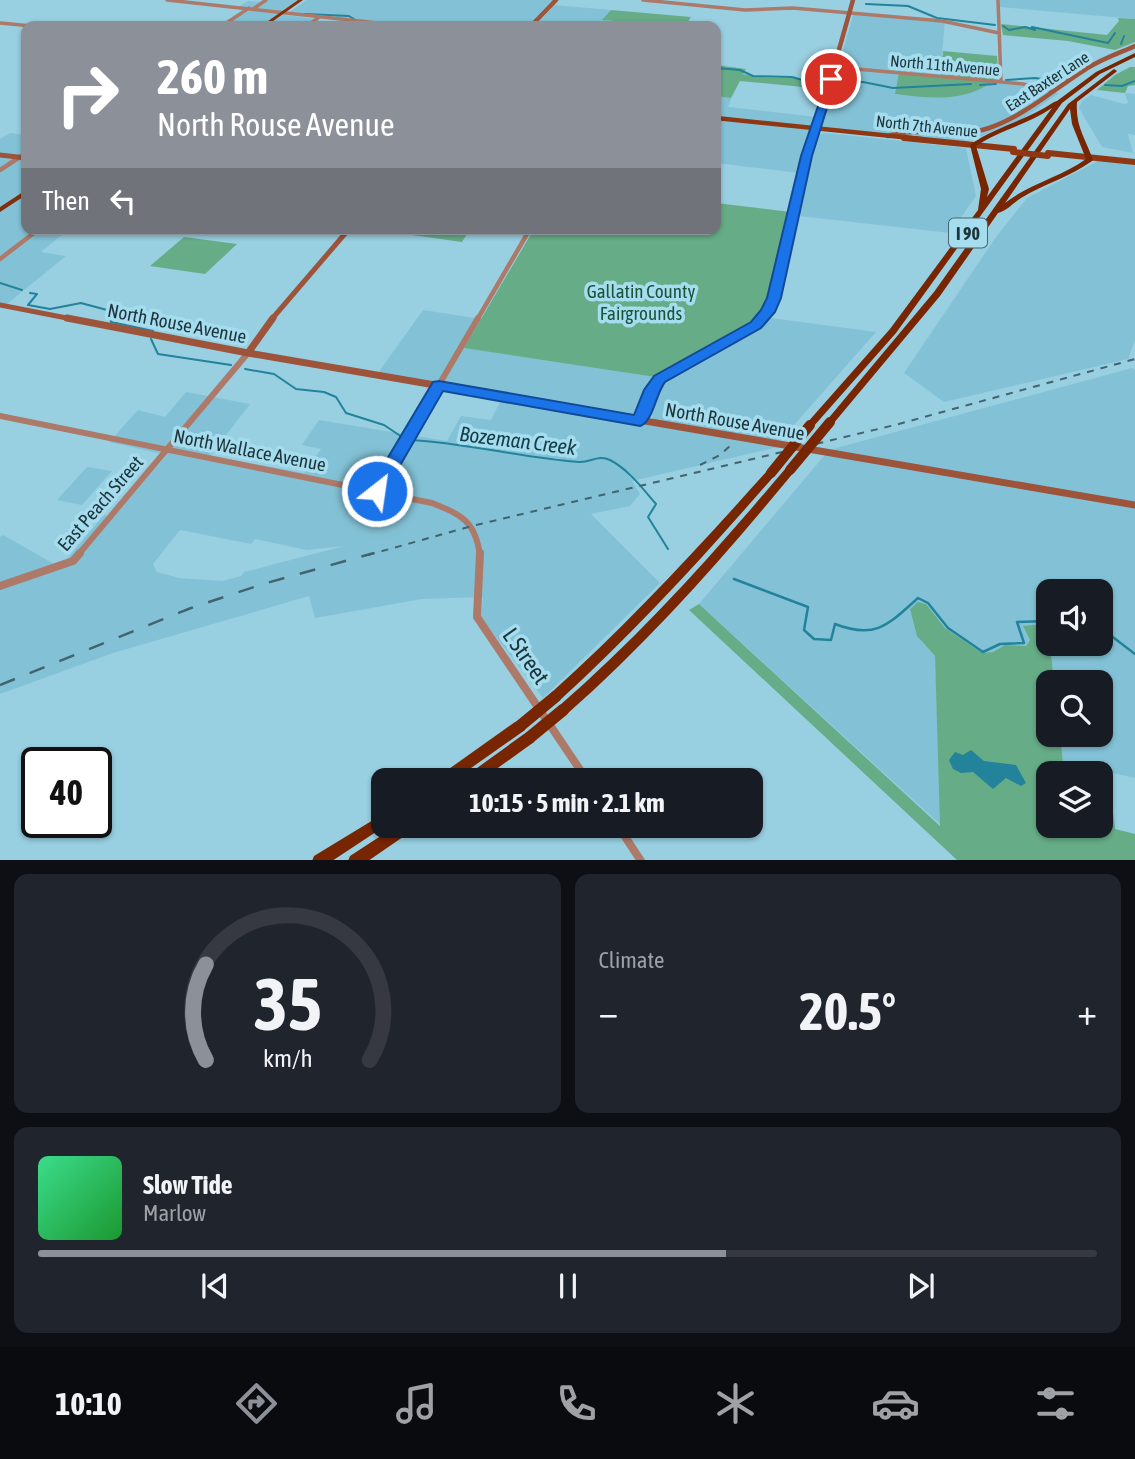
<!DOCTYPE html>
<html lang="en">
<head>
<meta charset="utf-8">
<style>
	:root { --surface:#171b24; --page:#20242c; --text:#f1f3f6; --muted:#9ea1a6; --line:#363941; --accent:#8c9099 }
	body { margin:0; font-family:"Asap Condensed",sans-serif; background:var(--page); color:var(--text); height:100vh; display:flex; flex-direction:column; font-size:26px; white-space:nowrap }
	* { box-sizing:border-box; margin:0 }
	p { font-size:23px; color:var(--muted) }
	.icon { flex:none; width:38px; height:38px; fill:none; stroke:currentColor; stroke-width:2; stroke-linecap:round; stroke-linejoin:round }
	.map { position:relative; height:860px; overflow:hidden }
	.side { display:flex; flex-direction:column; gap:14px; padding:14px; background:#0d0f14; flex:1 }
	.side>* { flex:none }
	.guide { position:absolute; left:21px; top:21px; width:700px; height:214px; border-radius:14px; box-shadow:0 2px 5px #0004; background:#8c9099; color:#fff; overflow:hidden }
	.controls { position:absolute; left:1036px; top:579px; display:grid; gap:14px }
	.controls a { display:grid; place-items:center; width:77px; height:77px; border-radius:14px; background:var(--surface); box-shadow:0 2px 5px #0004; font-size:35px }
	.speed { position:absolute; left:21px; top:747px; display:flex; gap:14px; font-size:35px; font-weight:700; text-align:center }
	.speed>* { display:grid; place-content:center; width:91px; height:91px; border-radius:50%; background:var(--surface); box-shadow:0 2px 5px #0004; line-height:1 }
	.speed .limit { border:4px solid #111; border-radius:10px; background:#fff; color:#111 }
	.pin { position:absolute; display:grid; place-items:center; width:60px; height:60px; color:#fff; margin:-30px; border:4px solid #fff; border-radius:50%; box-shadow:0 2px 7px #0007 }
	.me { position:absolute; width:77px; margin:-38px; rotate:30deg; stroke-linejoin:round; filter:drop-shadow(0 0 5px #0008) }
	.turn { display:flex; align-items:center; gap:24px; height:147px; padding:0 21px; font-size:32px }
	.turn .icon { width:91px; height:91px; stroke-width:2.5 }
	.turn b { display:block; font-size:49px; line-height:60px }
	.then { display:flex; align-items:center; height:66px; padding:0 21px; background:#0003; gap:14px; font-size:26px }
	.big { font-size:52px; font-weight:700; line-height:1.1 }
	.side .tile { flex:1; display:flex; flex-direction:column; justify-content:center; gap:10px; min-width:0; padding:0 24px; border-radius:14px; background:var(--page) }
	.side .dial { align-items:center; gap:0 }
	.dial svg { height:182px; overflow:visible; fill:none; stroke:var(--line); stroke-width:7; stroke-linecap:round; text-anchor:middle }
	.dial text { fill:var(--text); stroke:none }
	.song { display:flex; align-items:center; gap:21px }
	.cover { width:84px; height:84px; border-radius:10px; background:linear-gradient(135deg,hsl(150 70% 55%),hsl(130 70% 35%)) }
	.played { height:7px; border-radius:4px; background:linear-gradient(90deg,var(--accent) 65%,var(--line) 65%) }
	.keys { display:flex; justify-content:space-around; direction:ltr }
	.heat { display:flex; justify-content:space-between; align-items:center; font-size:38px; direction:ltr }
	.side .tiles { flex:1; display:grid; gap:14px; grid-template-columns:1fr 1fr }
	.tile:last-child { grid-column:span 2 }
	.trip { position:absolute; left:371px; top:768px; width:392px; height:70px; border-radius:14px; background:var(--surface); box-shadow:0 2px 5px #0004; font-weight:700; line-height:70px; text-align:center }
	.menu { display:flex; height:112px; justify-content:space-around; align-items:center; background:#090b0e; color:var(--muted) }
	.menu .icon { width:49px; height:49px }
	.menu .current { color:var(--accent) }
	.menu b { font-size:32px; color:var(--text) }
	.map>svg:first-child { display:block }
</style>
</head>
<body>
<div class="map">
<svg width="1135" height="861" viewBox="0 0 1135 861">
	<rect width="100%" height="100%" fill="#98cfe1"/>
	<path fill="#83c2d6" fill-rule="evenodd" d="M267,0h30l-19,14 38,5 -9,7h-84l25,-16 -11,-2 11,-7 16,1z
		M307,0h245l-24,26h-119l-121,-13z
		M1000,0h135v19l-135,-12z
		M554,5l57,5 -8,10 19,2 -3,4 -81,-3z
		M854,12l91,8 -5,57 76,8 43,8 -37,26 -50,21 -16,2 -131,-14 -3,-2z
		M1125,93l10,1v41l-7,-1 5,19 -31,-6 -23,-39 3,-7 9,-6 33,9 4,-1z
		M716,96l15,2 -3,9 88,10 -17,56 -83,-10z
		M10,133l16,2v94h43l-28,23 25,4 -59,48 -7,-1v-164z
		M825,133l141,15 10,48 -26,37 -151,-17 12,-62 9,-20z
		M1098,161l37,4v175l-7,19 -184,43 -40,-29 92,-136 31,-39z
		M423,310l58,9 -16,29 190,29 -18,40 -259,-44z
		M771,318l105,14 -96,109 -125,-21 -4,-4v-8l17,-29 87,-47z
		M1132,368l3,2v408l-72,-16 -3,-27h41v-53h-47l-4,-38h51v-52h-53v34h-25l7,14 -4,6 -21,-1 -12,7 -11,1 -37,-25 -19,-24 -5,37 14,15 6,169 -242,-221 130,-154z
		M186,392l64,12 -40,52 94,17 17,-24 -19,-4 17,-25 128,21 14,-25 30,4 10,-20 277,47 -146,34 8,13 -10,12 -39,8 69,69 -117,115 -62,-81 2,-20 -61,2 -107,19 -6,-22 -196,57 -113,41v-157l3,-2 53,30 10,-5 38,-45 10,2 53,-62 -58,-13 29,-32 27,7zM180,530l71,14 4,-5 52,11 37,-4 -100,26 -3,4 -18,5 -44,-3 -22,-6 -4,-8z
		M87,467l25,4 -30,34 -25,-5z"/>
	<path fill="#66ad87" fill-rule="evenodd" d="M611,10l80,7 -6,9 -83,-6z
		M1118,18l17,1v23l-20,8 -47,-9 -65,-6 -2,-11 106,11 12,-14z
		M943,51l54,5 1,25 -57,-6z
		M716,65l30,4 -3,5c29,7 57,2 84,5l-3,10 -84,-8 -9,17 -15,-2z
		M1130,67h5v18l-7,1 -3,7 -28,-3 18,-15z
		M899,73l93,9c-30,21 -62,16 -97,12z
		M716,203l74,9 -21,92 -16,19 -98,54 -191,-29 70,-119h182z
		M416,229h54l-8,13 -50,-7z
		M184,237l53,7 -32,30 -55,-8z
		M918,602l8,2 19,24 37,25 11,-1 12,-7 21,1 4,-6 -7,-14 25,-2 6,58h-6v53h12l3,27 45,10 7,57 20,5v26h-178l-268,-250 10,-6 241,222 -5,-170 -18,-20 -7,-27zM1048,774h53v52h-53z"/>
	<path fill="#22839b" d="M971,750l13,11 32,4 10,18 -5,3 -15,-8 -13,11 -20,-17 -12,1 -8,-4 -4,-9 6,-8 8,3z"/>
	<g fill="none" stroke-linecap="round" stroke-linejoin="round">
		<path stroke="#22839b" stroke-width="2" d="M866,4l42,2 29,12 58,7
			M305,14l44,2 5,3
			M395,23l8,1
			M408,24l11,1
			M1003,26l6,4 16,-3 10,3 -3,-3 76,16 7,-10
			M1121,44l3,-8
			M716,68l24,2 13,6 39,1 28,8
			M1006,80l29,-2 21,3
			M842,82h21l30,6 78,-4
			M980,85l16,-1
			M1105,85l17,1 13,-5
			M0,283l22,7
			M30,293l7,1 -9,11 22,4 31,-6 26,7 4,12 42,9
			M151,339l7,15 73,11
			M245,369l29,5 22,15 28,3 12,5 10,16 38,12 21,14
			M410,440c57,3 113,18 169,22 11,1 19,-8 31,-2 18,9 33,29 46,44l-8,13 20,32"/>
		<path stroke="#22839b" stroke-width="2.5" d="M734,579l74,28 -4,23 10,9 17,1 4,-16c41,16 54,0 83,-26l10,5 20,25 35,24 17,-8 24,-1 -7,-21 31,-1
			M1101,628l34,26"/>
		<path stroke="#ad7a69" stroke-width="3.5" d="M167,0l238,26
			M643,0l102,10 48,-2 149,13 57,12
			M998,0l3,82
			M253,9l13,-9
			M0,23l32,3
			M222,26l27,-18
			M307,26l11,-8
			M834,67l189,17 29,7
			M813,139l3,-8"/>
		<path stroke="#ad7a69" stroke-width="4.5" d="M0,170l26,-17
			M0,259l39,-30
			M477,320l53,-91
			M760,320l17,-33 37,-149"/>
		<path stroke="#ad7a69" stroke-width="6" d="M0,416l432,87c30,12 43,18 48,52
			M640,421l11,-31 9,-11 77,-40 24,-21
			M377,491l101,-173
			M78,555l170,-202"/>
		<path stroke="#ad7a69" stroke-width="8" d="M480,553l-3,64 110,163
			M0,586l73,-25 7,-8
			M618,826l23,35"/>
		<path stroke="#9d543b" stroke-width="4.5" d="M531,26l25,-26
			M816,131l37,-131
			M888,136c33,-10 68,3 101,-8 37,-13 65,-39 97,-59 15,-10 33,-16 49,-23"/>
		<path stroke="#9d543b" stroke-width="5" d="M0,155l26,3
			M0,305l77,15
			M271,320l78,-91"/>
		<path stroke="#9d543b" stroke-width="7" d="M67,318l181,35 887,152
			M248,353l25,-35"/>
		<path stroke="#8f3613" stroke-width="4.5" d="M716,118l205,21"/>
		<path stroke="#8f3613" stroke-width="6" d="M904,138l110,11
			M1048,153l87,9"/>
		<path fill="#842e0a" fill-rule="evenodd" d="M298,0h5l-37,26h-5z
			M26,190v5l-26,17v-5z"/>
		<path fill="#782501" fill-rule="evenodd" d="M1135,53v4l-35,17 -38,29 -166,230 -83,94h-6l-2,-2 2,-2 83,-94 88,-119 3,-21 -11,-44 1,-1c26,-18 57,-24 83,-42l3,-1 39,-29zM1052,108l-65,89 2,-8 -13,-43c24,-16 53,-22 76,-38z
			M1114,69l3,2 -1,1 -39,30c-2,24 9,37 16,58l-1,1c-22,16 -48,23 -71,37 -8,5 -14,13 -23,15l-58,83 -107,128h-6l-2,-2 2,-2 107,-128 134,-188zM1070,109l2,15 14,35c-25,18 -57,25 -81,44z
			M790,467l4,1 1,2 -1,2c-71,86 -143,168 -227,242l-4,1 -4,-1 -2,-4 2,-4c83,-72 156,-154 227,-238z
			M771,470l5,3 -1,2c-69,79 -138,155 -216,226l-4,1 -4,-1 -2,-4 2,-4c77,-69 147,-145 216,-222z
			M520,721l5,1 1,4 -1,4 -71,50h-16l1,-4 76,-54z
			M529,733l5,1 1,4 -1,4 -53,38h-16l1,-4 58,-42z
			M383,814v12h2l-53,35h-20l2,-5z
			M396,826h19l-2,4 -45,31h-20l2,-5z"/>
		<path stroke="#43636e" stroke-width="2" stroke-dasharray="7 7" stroke-linecap="butt" d="M700,465l20,-10 14,-13
			M368,555l104,-29 423,-101 240,-66"/>
		<path stroke="#43636e" stroke-width="2.5" stroke-dasharray="16 16" stroke-linecap="butt" d="M0,685l191,-77 72,-24 111,-31"/>
		<path stroke="#8f3613" stroke-width="6" d="M1013,152l35,4"/>
		<path stroke="#782501" stroke-width="10" d="M790,470l40,-48
			M771,473l39,-48"/>
		<path stroke="#782501" stroke-width="12" d="M520,726l35,-29
			M529,738l34,-28"/>
	</g>
	<path fill="#1a73e8" stroke="#114b97" stroke-width="2" d="M828,77l8,2 -24,77 -31,142 -6,14 -14,16 -96,54c-9,11 -12,40 -25,44l-197,-35 -60,104h-12l-3,-4 65,-109 6,-1 195,34 10,-25 10,-14 97,-54 10,-12 6,-12 34,-142z"/>
	<g text-anchor="middle" dominant-baseline="central" stroke-width="7" stroke-linejoin="round" paint-order="stroke">
		<g font-size="16" fill="#1d343b" stroke="#a5dcee">
			<text transform="translate(945 65) rotate(5)">North 11th Avenue</text>
			<text transform="translate(1047 81) rotate(-33)">East Baxter Lane</text>
			<text transform="translate(927 126) rotate(6)">North 7th Avenue</text>
		</g>
		<rect fill="#a5dcee" stroke="#466671" stroke-width="2" x="949" y="218.5" width="38" height="29" rx="5"/>
		<g font-size="18" font-weight="bold" fill="#1d343b">
			<text x="968" y="233">I 90</text>
		</g>
		<g font-size="19" fill="#1b5238" stroke="#a5dcee">
			<text x="641" y="291">Gallatin County<tspan x="641" dy="22">Fairgrounds</tspan></text>
		</g>
		<g font-size="19" fill="#1d343b" stroke="#a5dcee">
			<text transform="translate(177 323) rotate(11)">North Rouse Avenue</text>
			<text transform="translate(735 421) rotate(10)">North Rouse Avenue</text>
			<text transform="translate(250 450) rotate(11)">North Wallace Avenue</text>
			<text transform="translate(100 503) rotate(-49)">East Peach Street</text>
		</g>
		<g font-size="21" font-style="italic" fill="#143d48" stroke="#a5dcee">
			<text transform="translate(518 440) rotate(7)">Bozeman Creek</text>
		</g>
		<g font-size="23" fill="#1d343b" stroke="#a5dcee">
			<text transform="translate(526 656) rotate(55)">L Street</text>
		</g>
	</g>
</svg>
<div class="controls">
<a><svg class="icon" aria-label="sound" viewBox="0 0 24 24"><path d="M4 9h4l5-4v14l-5-4H4zM17 9q2 3 0 6"/></svg></a>
<a><svg class="icon" aria-label="search" viewBox="0 0 24 24"><circle cx="10" cy="10" r="6"/><path d="M15 15l6 6"/></svg></a>
<a><svg class="icon" aria-label="layers" viewBox="0 0 24 24"><path d="M12 4l9 5-9 5-9-5zM3 14l9 5 9-5"/></svg></a>
</div>
<div class="speed"><div class="limit">40</div></div>
<div class="pin" style="left:831px;top:79px;background:#d93025"><svg class="icon" aria-label="arrive" viewBox="0 0 24 24"><path d="M6 21V4h12l-3 4 3 4H6"/></svg></div>
<svg class="me" style="left:377px;top:491px" viewBox="-20 -20 40 40"><circle r="17" fill="#1a73e8" stroke="#fff" stroke-width="3"/><path d="M0-11L8 9 0 5-8 9z" fill="#fff"/></svg>
<div class="trip">10:15 · 5 min · 2.1 km</div>
<div class="guide">
<div class="turn"><svg class="icon" aria-label="right" viewBox="0 0 24 24"><path d="M7 20v-9h11M14 6l5 5-5 5"/></svg><div><b>260 m</b>North Rouse Avenue</div></div>
<div class="then">Then<svg class="icon" aria-label="left" viewBox="0 0 24 24"><path d="M17 20v-9H6M10 6l-5 5 5 5"/></svg></div>
</div>
</div>
<section class="side">
<div class="tiles">
<div class="tile dial"><svg viewBox="0 0 100 80">
<path d="M14 69A42 42 0 1 1 86 69"/>
<path d="M14 69A42 42 0 0 1 14 27" stroke="#8c9099"/>
<text x="50" y="56" font-size="32" font-weight="700">35</text>
<text x="50" y="72" font-size="11">km/h</text>
</svg></div>
<div class="tile"><p>Climate</p>
<div class="heat"><a>−</a><b class="big">20.5°</b><a>+</a></div>
</div>
<div class="tile">
<div class="song"><i class="cover"></i><div><b>Slow Tide</b><p>Marlow</p></div></div>
<div class="played"></div>
<div class="keys"><svg class="icon" aria-label="previous" viewBox="0 0 24 24"><path d="M18 5L8 12l10 7zM5 5v14"/></svg><svg class="icon" aria-label="pause" viewBox="0 0 24 24"><path d="M8 5v14M16 5v14"/></svg><svg class="icon" aria-label="next" viewBox="0 0 24 24"><path d="M6 5l10 7-10 7zM19 5v14"/></svg></div>
</div>
</div>
</section>
<nav class="menu">
<b>10:10</b>
<svg class="icon current" aria-label="directions" viewBox="0 0 24 24"><path d="M12 3l9 9-9 9-9-9zM9 14v-3h6M13 9l2 2-2 2"/></svg>
<svg class="icon" aria-label="music" viewBox="0 0 24 24"><path d="M9 18V5l10-2v13"/><circle cx="6" cy="18" r="3"/><circle cx="16" cy="16" r="3"/></svg>
<svg class="icon" aria-label="phone" viewBox="0 0 24 24"><path d="M5 4h4l2 5-3 2q2 4 5 5l2-3 5 2v4C11 20 4 13 5 4z"/></svg>
<svg class="icon" aria-label="climate" viewBox="0 0 24 24"><path d="M12 3v18M4 7l16 10M4 17L20 7"/></svg>
<svg class="icon" aria-label="car" viewBox="0 0 24 24"><path d="M5 17H2v-5l4-1 3-4h7l3 4 3 1v5h-3M9 17h6M6 11h13"/><circle cx="7" cy="17" r="2"/><circle cx="17" cy="17" r="2"/></svg>
<svg class="icon" aria-label="filters" viewBox="0 0 24 24"><path d="M4 7h16M4 17h16"/><circle cx="9" cy="7" r="2"/><circle cx="15" cy="17" r="2"/></svg>
</nav>
</body>
</html>
